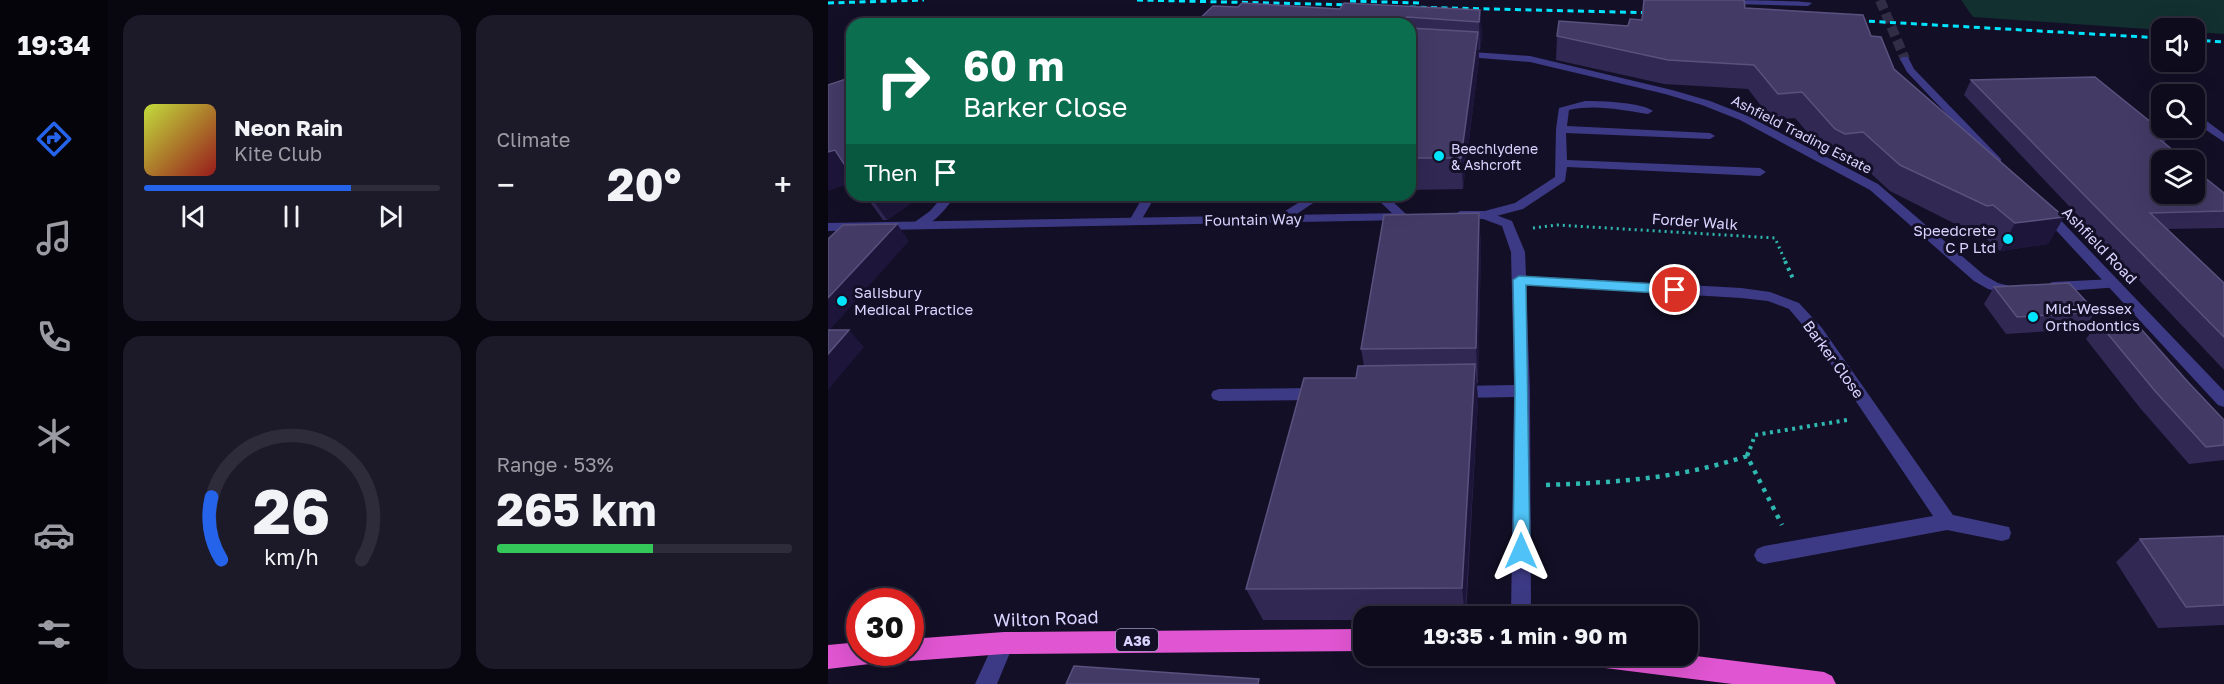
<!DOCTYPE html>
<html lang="en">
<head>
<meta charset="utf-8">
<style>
	:root { --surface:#0e0b1c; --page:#1c1929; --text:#f1f3f6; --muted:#9b9ba3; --line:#2e2b3b; --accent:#2563eb }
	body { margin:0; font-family:"Golos Text",sans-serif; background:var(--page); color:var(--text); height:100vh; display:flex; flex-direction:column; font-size:22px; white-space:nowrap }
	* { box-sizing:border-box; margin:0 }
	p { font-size:20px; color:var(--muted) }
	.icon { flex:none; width:33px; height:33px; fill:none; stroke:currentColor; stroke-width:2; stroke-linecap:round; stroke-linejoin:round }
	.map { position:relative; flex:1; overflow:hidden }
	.sheet { display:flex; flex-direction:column; gap:15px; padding:15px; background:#08060f; width:720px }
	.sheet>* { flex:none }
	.top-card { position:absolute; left:18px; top:18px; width:570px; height:183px; border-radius:18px; box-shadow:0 6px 24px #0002,0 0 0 2px var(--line); background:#0b6e4f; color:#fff; overflow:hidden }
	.fabs { position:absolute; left:1323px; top:18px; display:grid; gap:12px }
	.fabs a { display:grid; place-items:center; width:54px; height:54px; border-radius:12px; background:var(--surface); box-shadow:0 6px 24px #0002,0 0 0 2px var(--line); font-size:30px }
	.speed { position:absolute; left:18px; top:588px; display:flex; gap:12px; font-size:30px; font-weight:700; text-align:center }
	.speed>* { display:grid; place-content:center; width:78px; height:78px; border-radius:50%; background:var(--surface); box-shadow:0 6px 24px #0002,0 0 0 2px var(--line); line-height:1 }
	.speed .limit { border:9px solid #d22; background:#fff; color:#111 }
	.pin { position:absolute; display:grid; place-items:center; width:51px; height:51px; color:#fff; margin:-26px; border:3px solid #fff; border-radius:50%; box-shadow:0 2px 6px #0007 }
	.me { position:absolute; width:66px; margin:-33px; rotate:0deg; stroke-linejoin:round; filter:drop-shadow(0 0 4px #0008) }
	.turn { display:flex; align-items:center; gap:21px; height:126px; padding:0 18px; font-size:27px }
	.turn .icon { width:78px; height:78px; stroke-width:2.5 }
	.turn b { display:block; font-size:42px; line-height:51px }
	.then { display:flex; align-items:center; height:57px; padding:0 18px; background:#0003; gap:12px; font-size:22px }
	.big { font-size:45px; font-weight:700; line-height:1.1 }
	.sheet .widget { flex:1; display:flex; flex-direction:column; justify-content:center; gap:9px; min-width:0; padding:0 21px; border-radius:18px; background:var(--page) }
	.sheet .dial { align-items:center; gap:0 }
	.dial svg { height:156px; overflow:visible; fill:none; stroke:var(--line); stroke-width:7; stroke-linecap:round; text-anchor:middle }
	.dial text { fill:var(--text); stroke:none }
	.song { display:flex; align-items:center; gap:18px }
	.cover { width:72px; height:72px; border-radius:9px; background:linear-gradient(135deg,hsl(70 70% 55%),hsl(0 70% 35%)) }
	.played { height:6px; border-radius:3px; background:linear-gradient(90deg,var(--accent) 70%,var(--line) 70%) }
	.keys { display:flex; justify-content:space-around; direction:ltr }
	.heat { display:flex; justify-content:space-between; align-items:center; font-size:33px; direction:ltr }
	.charge { height:9px; border-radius:4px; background:linear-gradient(90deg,#34c759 53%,var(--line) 0) }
	.sheet .tiles { flex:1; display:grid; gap:15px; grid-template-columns:repeat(2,1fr) }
	.trip { position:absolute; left:525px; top:606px; width:345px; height:60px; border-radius:18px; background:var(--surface); box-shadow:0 6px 24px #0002,0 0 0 2px var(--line); font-weight:700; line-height:60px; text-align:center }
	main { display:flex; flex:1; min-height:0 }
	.tab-bar { display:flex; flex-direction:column; width:108px; justify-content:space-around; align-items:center; background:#06040b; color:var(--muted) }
	.tab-bar .icon { width:42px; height:42px }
	.tab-bar .on { color:var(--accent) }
	.tab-bar b { font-size:27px; color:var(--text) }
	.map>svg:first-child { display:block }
</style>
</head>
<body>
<main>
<nav class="tab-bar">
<b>19:34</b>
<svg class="icon on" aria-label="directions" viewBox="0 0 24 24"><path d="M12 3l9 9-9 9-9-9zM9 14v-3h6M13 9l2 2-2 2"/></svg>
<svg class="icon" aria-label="music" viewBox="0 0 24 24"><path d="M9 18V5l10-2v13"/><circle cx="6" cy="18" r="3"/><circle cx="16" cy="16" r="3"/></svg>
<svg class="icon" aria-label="phone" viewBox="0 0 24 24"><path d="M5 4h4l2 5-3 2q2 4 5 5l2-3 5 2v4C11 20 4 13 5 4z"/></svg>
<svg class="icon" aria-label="climate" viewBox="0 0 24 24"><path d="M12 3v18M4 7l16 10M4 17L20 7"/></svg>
<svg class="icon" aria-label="car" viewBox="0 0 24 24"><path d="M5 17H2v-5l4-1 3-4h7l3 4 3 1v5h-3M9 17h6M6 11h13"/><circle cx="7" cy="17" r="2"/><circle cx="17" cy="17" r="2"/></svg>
<svg class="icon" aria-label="filters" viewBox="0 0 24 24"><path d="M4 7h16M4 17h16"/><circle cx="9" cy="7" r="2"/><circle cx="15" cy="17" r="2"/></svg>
</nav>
<section class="sheet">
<div class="tiles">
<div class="widget">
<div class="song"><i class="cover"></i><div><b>Neon Rain</b><p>Kite Club</p></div></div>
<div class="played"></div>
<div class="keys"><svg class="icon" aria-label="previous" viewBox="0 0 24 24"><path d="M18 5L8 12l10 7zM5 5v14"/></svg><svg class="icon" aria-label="pause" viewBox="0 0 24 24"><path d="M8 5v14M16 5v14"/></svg><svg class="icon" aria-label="next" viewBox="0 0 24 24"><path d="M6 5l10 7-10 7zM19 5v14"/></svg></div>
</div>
<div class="widget"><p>Climate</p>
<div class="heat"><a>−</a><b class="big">20°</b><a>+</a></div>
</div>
<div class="widget dial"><svg viewBox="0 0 100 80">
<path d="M14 69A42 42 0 1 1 86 69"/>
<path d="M14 69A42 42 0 0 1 9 37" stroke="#2563eb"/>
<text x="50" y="56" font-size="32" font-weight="700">26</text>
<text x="50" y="72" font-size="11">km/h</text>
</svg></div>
<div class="widget"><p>Range · 53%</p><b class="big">265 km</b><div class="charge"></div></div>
</div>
</section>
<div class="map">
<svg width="1396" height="684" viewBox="0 0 1396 684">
	<rect width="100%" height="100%" fill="#130f26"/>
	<path fill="#12302f" d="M1133,0h263v34l-29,-2 -1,-4 -33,2 -188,-13z"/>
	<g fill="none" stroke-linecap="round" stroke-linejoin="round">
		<path stroke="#312d47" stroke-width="10" stroke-dasharray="10 4.5" stroke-linecap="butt" d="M1052,0l25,59"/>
		<path stroke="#2fb8b0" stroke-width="3" stroke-dasharray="2 4" stroke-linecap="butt" d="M705,228l24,-3 218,13 11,25"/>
		<path stroke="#2fb8b0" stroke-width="4" stroke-dasharray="3 4.5" stroke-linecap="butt" d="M957,261l9,20
			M922,449l5,-14 92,-15"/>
		<path stroke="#2fb8b0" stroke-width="4.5" stroke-dasharray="4 6" stroke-linecap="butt" d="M919,456l3,-9
			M718,485c73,-3 131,-6 201,-29l35,69"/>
		<path fill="#3d3a85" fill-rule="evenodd" d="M864,0c21,0 108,0 120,3l-4,3 -112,-3z
			M630,51l72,5 142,34 38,11 38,15 130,68 106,91 14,8 20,5 2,3 -7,5 -25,-7 -14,-8 -104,-91 -130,-70 -38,-15 -37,-11 -135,-32 -75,-6 -2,-2z
			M757,101c16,0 56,1 68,10l-5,3c-26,-4 -53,-10 -79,-4l-2,16 143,7 5,3 -5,3 -144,-6 1,27 193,8 6,4 -6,4 -193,-9 -2,14 -42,28 -38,10 -4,-1 -2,-3 2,-3 34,-9 40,-26 1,-48 3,-21z
			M116,195h12c-9,12 -25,35 -42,32l-2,-3 18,-13z
			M316,195h12l-17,29h-8l-2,-3z
			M483,195h14l-40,27h-8l-2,-3 2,-3z
			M545,195h13l23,22 -6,4 -4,-1z
			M1287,279l7,5 -2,3 -68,5 -7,-5 7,-5z"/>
		<path fill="#3d3a85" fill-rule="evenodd" d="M1074,57h6l6,12 87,90v4h-8l-86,-91 -7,-13z
			M1366,115l6,1 24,18v8l-30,-20z
			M1217,207l4,1 175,183v16l-6,-2 -177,-191 -2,-3z
			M632,211h25l27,10 13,31 1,24 215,12 29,4 29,11 23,25 131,187 56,12 2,6 -2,6 -7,2 -55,-11 -183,34 -7,-3 -3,-6 3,-6 7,-3 169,-30 -121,-180 -23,-27 -21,-8 -27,-3 -215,-13 4,106 1,225h-20l3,-219 -55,1 -6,-2 -2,-4 2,-4 6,-2 55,-1 -3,-133 -9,-26 -19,-7 -27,-1 -2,-3z
			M575,213l4,1 2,3 -2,3 -579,11v-8z
			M490,388l6,2 2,4 -2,4 -6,2 -99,1 -6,-2 -2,-4 2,-4 6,-2z
			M176,633l7,3 3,7 -17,41h-22l22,-48z"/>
		<path fill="#e055d1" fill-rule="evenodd" d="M536,629v22l-360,3 -94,7 -8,-3 -2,-6h10v-13l94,-7z
			M32,642v10h29l-3,8 -8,3 -50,6v-24z
			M860,655l136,17 8,4 4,8h-104l-127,-16 -8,-4 -4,-8z"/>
		<path stroke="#00e5ff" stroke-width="3" stroke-dasharray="6 4.5" stroke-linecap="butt" d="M309,0l222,5
			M522,1l69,2
			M0,3l96,-3
			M582,7l249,6
			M1020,20l314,18
			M1366,40l30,2"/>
	</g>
	<path fill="#312854" d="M410,7l242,3 2,27 -2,13h-2l1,10 -16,129 -53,1v-166h-216z
		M917,8l126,28 23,33 170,148 -16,27 -48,7 -21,-19 -6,1 -83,-42 -36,-33 -18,2 -9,-5 -32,-37 -23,2 -24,-31 -84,-5 -108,-24 1,-24 71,-10 14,-6z
		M1143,80l197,56 -4,7 60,50v35l-57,1 57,54v87l-260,-275z
		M37,195h58l-36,25h-4z
		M651,213l2,35 -3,135h-1l1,17 -12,216h-102v4h-101l-17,-31 110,-211 8,-12 -3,-17z
		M1166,287l102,25 -13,17 -77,5 -22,-30z
		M1270,322l90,60 36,38v40l-35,4 -49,-56 -54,-69z
		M1396,536v89l-66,3 -42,-66 24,-23z"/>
	<path fill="#1d163a" d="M652,10l2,27 -2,13 -1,-28z
		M650,32l1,28 -16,129 -2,-31z
		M7,150l17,24v9l-24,8v-39z
		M41,195h54l-36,25z
		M651,213l2,35 -3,135 -2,-35z
		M1236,217l-16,27 -48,7 15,-28z
		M69,224l12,17 -81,91v-34z
		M21,330l15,17 -36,43v-36z
		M647,364l3,36 -13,216 -3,-28z"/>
	<path fill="#433a66" stroke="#5a527e" stroke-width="1.5" d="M816,0h100l1,8 118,7 8,21 10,1 13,32 170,148 -49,6 -22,-18 -6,1 -87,-41 -37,-33 -18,2 -10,-5 -33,-37 -24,2 -24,-29 -86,-5 -111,-24 2,-15 69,5 2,-7 12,1z
		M414,3l98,6 4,-6 136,7 -1,12 -72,-5 -2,2 1,5h-212l19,-18 25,1z
		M227,21l13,1 5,2h-30z
		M582,28l68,4 -17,126h-51z
		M24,77v99l-17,-26 -7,2v-67z
		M1267,77l73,59 -11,1 28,23h-23v34h32v-25l30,24v18l-74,2 74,70v54l-253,-257z
		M651,213l-3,135 -115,1 23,-134z
		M69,224l-69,74v-59l15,-14z
		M1241,283l27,29 -79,5 -23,-30z
		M1306,321l54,61 36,38v25l-18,2 -51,-56 -57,-69z
		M0,330h21l-21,24z
		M647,364l-13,224 -216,1 58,-211h52l2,-12z
		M1396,536v69l-38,2 -46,-68z
		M246,666l185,13 -1,5h-192z"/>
	<path fill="#4fc3f7" stroke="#337fa1" stroke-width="1.5" d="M691,276l156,9 6,5 -6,4 -149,-9 4,266 -2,6 -7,2 -6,-2 -2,-6 2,-160 -2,-111z"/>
	<g fill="#00e5ff" stroke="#130f26" stroke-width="2">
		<circle cx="611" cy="156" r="6"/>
		<circle cx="1180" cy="239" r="6"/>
		<circle cx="14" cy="301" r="6"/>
		<circle cx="1205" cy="317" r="6"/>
	</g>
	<g text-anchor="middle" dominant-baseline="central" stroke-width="6" stroke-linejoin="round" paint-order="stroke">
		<g font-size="14" fill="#d9d4ff" stroke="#130f26">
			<text transform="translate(974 134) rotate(27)">Ashfield Trading Estate</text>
		</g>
		<g font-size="14" fill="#d9d4ff" stroke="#130f26" text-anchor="start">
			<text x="623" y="148">Beechlydene<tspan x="623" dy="16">&amp; Ashcroft</tspan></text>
		</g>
		<rect fill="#130f26" stroke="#9e99be" stroke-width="1.5" x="288" y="629" width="42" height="22" rx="4.5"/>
		<g font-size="14" font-weight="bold" fill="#d9d4ff">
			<text x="309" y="640">A36</text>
		</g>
		<g font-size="15" fill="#d9d4ff" stroke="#130f26">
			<text transform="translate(425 219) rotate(-1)">Fountain Way</text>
			<text transform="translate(867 221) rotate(4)">Forder Walk</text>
			<text transform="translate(1272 245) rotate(46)">Ashfield Road</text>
			<text transform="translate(1006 359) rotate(54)">Barker Close</text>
		</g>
		<g font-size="15" fill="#d9d4ff" stroke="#130f26" text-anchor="start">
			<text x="1168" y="230" text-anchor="end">Speedcrete<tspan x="1168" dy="17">C P Ltd</tspan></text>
			<text x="26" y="292">Salisbury<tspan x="26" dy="17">Medical Practice</tspan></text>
			<text x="1217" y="308">Mid-Wessex<tspan x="1217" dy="17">Orthodontics</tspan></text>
		</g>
		<g font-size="18" fill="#d9d4ff" stroke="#130f26">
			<text transform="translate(218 618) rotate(-2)">Wilton Road</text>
		</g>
	</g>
</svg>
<div class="fabs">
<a><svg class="icon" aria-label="sound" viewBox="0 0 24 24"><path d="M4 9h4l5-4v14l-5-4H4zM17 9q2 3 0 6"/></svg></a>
<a><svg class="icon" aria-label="search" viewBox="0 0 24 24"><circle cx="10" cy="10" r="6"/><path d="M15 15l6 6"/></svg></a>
<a><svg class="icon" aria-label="layers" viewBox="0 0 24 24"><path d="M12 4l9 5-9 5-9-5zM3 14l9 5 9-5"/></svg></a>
</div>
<div class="speed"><div class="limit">30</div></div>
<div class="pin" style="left:847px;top:290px;background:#d93025"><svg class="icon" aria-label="arrive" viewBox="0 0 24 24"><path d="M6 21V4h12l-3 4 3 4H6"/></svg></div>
<svg class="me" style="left:693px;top:551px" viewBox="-20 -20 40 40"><path d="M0-17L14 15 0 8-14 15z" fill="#4fc3f7" stroke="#fff" stroke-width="4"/></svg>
<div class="trip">19:35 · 1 min · 90 m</div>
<div class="top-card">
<div class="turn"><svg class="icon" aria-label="right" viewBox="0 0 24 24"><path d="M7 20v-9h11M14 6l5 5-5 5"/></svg><div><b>60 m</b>Barker Close</div></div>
<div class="then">Then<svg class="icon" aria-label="arrive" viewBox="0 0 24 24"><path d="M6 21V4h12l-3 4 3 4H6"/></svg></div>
</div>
</div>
</main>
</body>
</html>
